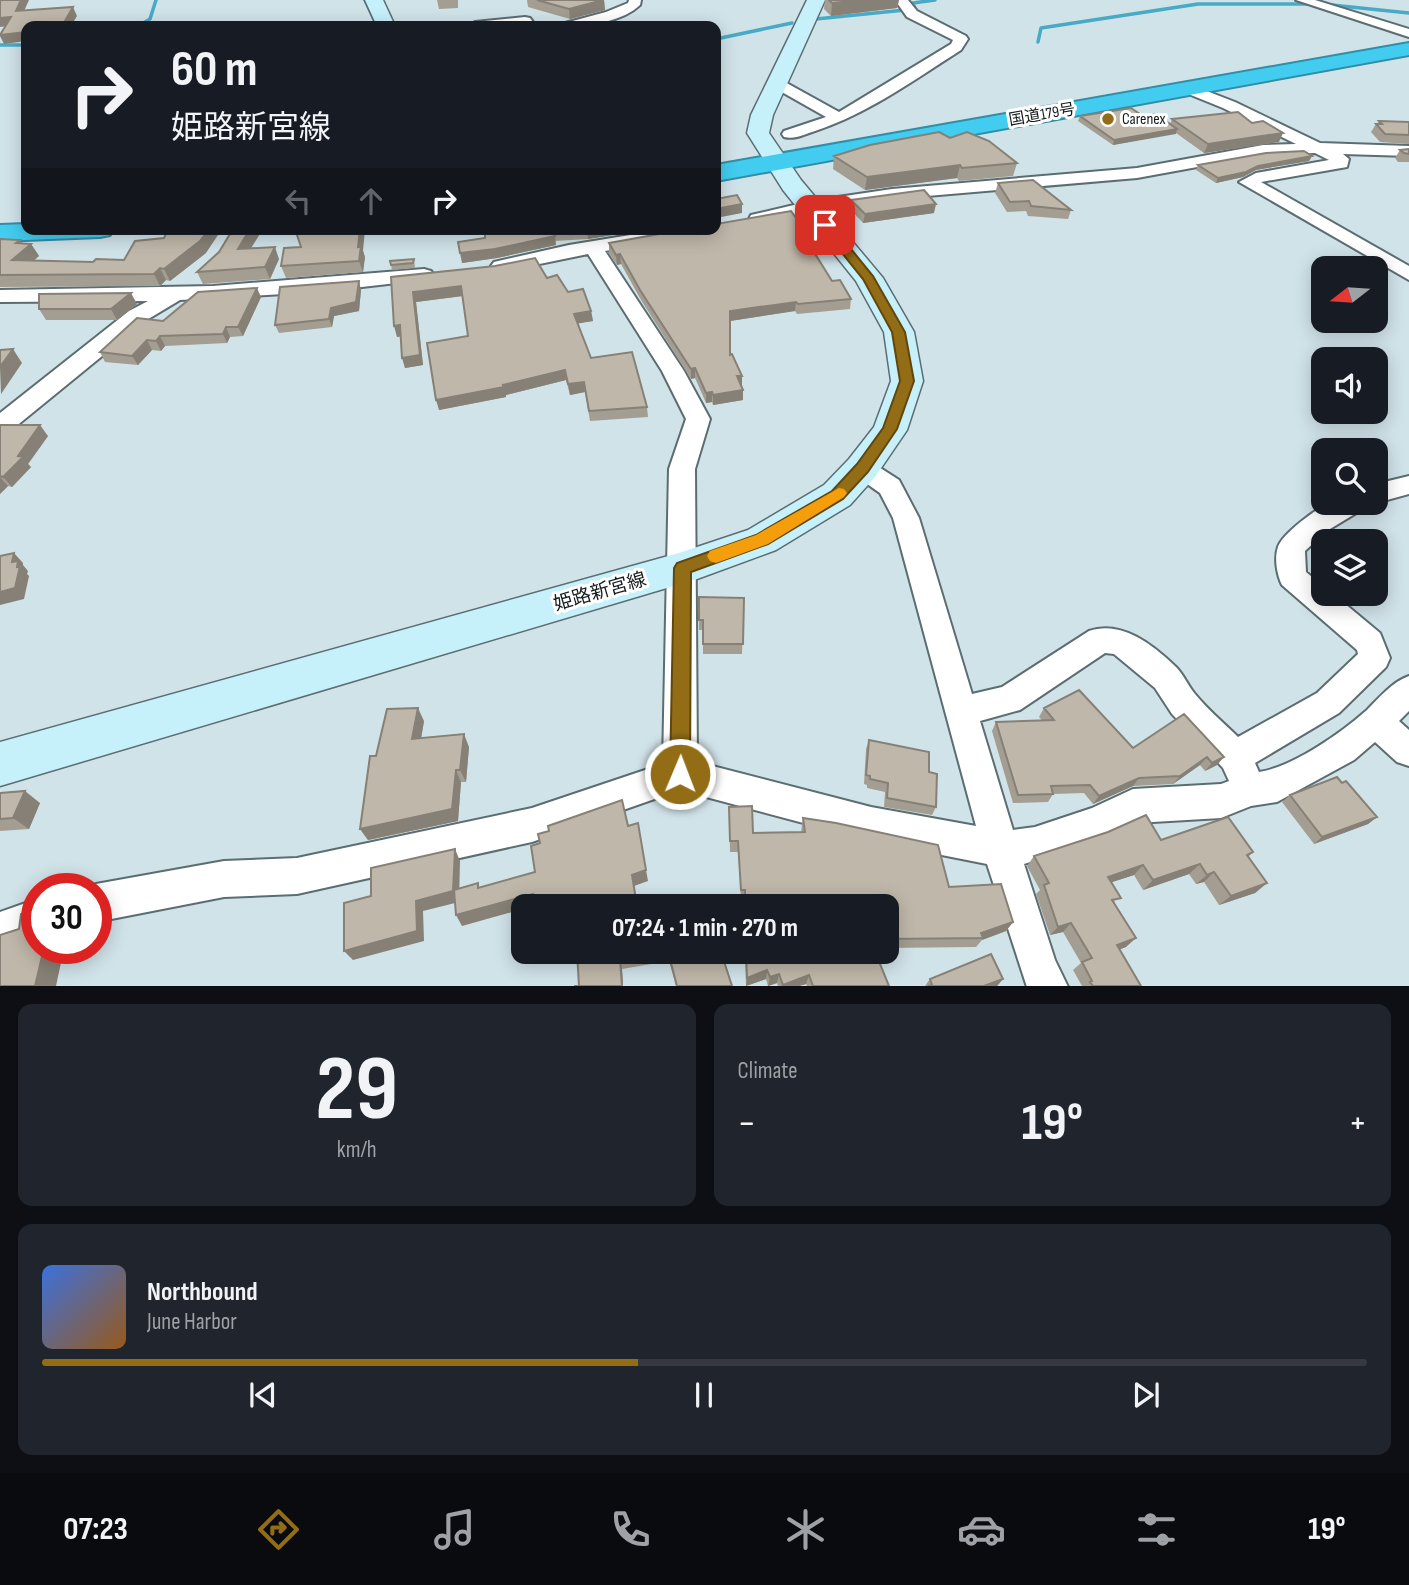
<!DOCTYPE html>
<html lang="en">
<head>
<meta charset="utf-8">
<style>
	:root { --surface:#171b24; --page:#20242c; --text:#f1f3f6; --muted:#9ea1a6; --line:#363941; --accent:#936d15 }
	body { margin:0; font-family:"Sofia Sans Condensed","Noto Sans JP",sans-serif; background:var(--page); color:var(--text); height:100vh; display:flex; flex-direction:column; font-size:26px; white-space:nowrap }
	* { box-sizing:border-box; margin:0 }
	p { font-size:23px; color:var(--muted) }
	.icon { flex:none; width:38px; height:38px; fill:none; stroke:currentColor; stroke-width:2; stroke-linecap:round; stroke-linejoin:round }
	.map { position:relative; height:986px; overflow:hidden }
	.details { display:flex; flex-direction:column; gap:18px; padding:18px; background:#0d0f14; flex:1 }
	.details>* { flex:none }
	.guide { position:absolute; left:21px; top:21px; width:700px; height:214px; border-radius:14px; box-shadow:0 4px 18px #0003; background:#171b24; color:var(--text); overflow:hidden }
	.needle { width:46px; rotate:253deg }
	.buttons { position:absolute; left:1311px; top:256px; display:grid; gap:14px }
	.buttons a { display:grid; place-items:center; width:77px; height:77px; border-radius:14px; background:var(--surface); box-shadow:0 4px 18px #0003; font-size:35px }
	.speed { position:absolute; left:21px; top:873px; display:flex; gap:14px; font-size:35px; font-weight:700; text-align:center }
	.speed>* { display:grid; place-content:center; width:91px; height:91px; border-radius:50%; background:var(--surface); box-shadow:0 4px 18px #0003; line-height:1 }
	.speed .limit { border:10px solid #d22; background:#fff; color:#111 }
	.pin { position:absolute; display:grid; place-items:center; width:60px; height:60px; color:#fff; margin:-30px; border-radius:14px; box-shadow:0 4px 10px #0006 }
	.me { position:absolute; width:77px; margin:-38px; rotate:1deg; stroke-linejoin:round; filter:drop-shadow(0 0 5px #0008) }
	.turn { display:flex; align-items:center; gap:24px; height:147px; padding:0 35px; font-size:32px }
	.turn .icon { width:91px; height:91px; stroke-width:2.5 }
	.turn b { display:block; font-size:49px; line-height:60px }
	.lanes { display:flex; align-items:center; height:66px; padding:0 35px; background:#0003; justify-content:center; gap:35px; direction:ltr }
	.lanes .off { opacity:.35 }
	.big { font-size:52px; font-weight:700; line-height:1.1 }
	.details .tile { flex:1; display:flex; flex-direction:column; justify-content:center; gap:10px; min-width:0; padding:0 24px; border-radius:14px; background:var(--page) }
	.details .dial { align-items:center; gap:0 }
	.dial b { font-size:91px; line-height:1 }
	.song { display:flex; align-items:center; gap:21px }
	.cover { width:84px; height:84px; border-radius:10px; background:linear-gradient(135deg,hsl(220 70% 55%),hsl(30 70% 35%)) }
	.played { height:7px; border-radius:4px; background:linear-gradient(90deg,var(--accent) 45%,var(--line) 45%) }
	.keys { display:flex; justify-content:space-around; direction:ltr }
	.heat { display:flex; justify-content:space-between; align-items:center; font-size:38px; direction:ltr }
	.details .tiles { flex:1; display:grid; gap:18px; grid-template-columns:1fr 1fr }
	.tile:last-child { grid-column:span 2 }
	.trip { position:absolute; left:511px; top:894px; width:388px; height:70px; border-radius:14px; background:var(--surface); box-shadow:0 4px 18px #0003; font-weight:700; line-height:70px; text-align:center }
	.tabs { display:flex; height:112px; justify-content:space-around; align-items:center; background:#090b0e; color:var(--muted) }
	.tabs .icon { width:49px; height:49px }
	.tabs .on { color:var(--accent) }
	.tabs b { font-size:32px; color:var(--text) }
	.map>svg:first-child { display:block }
</style>
</head>
<body>
<div class="map">
<svg width="1409" height="987" viewBox="0 0 1409 987">
	<rect width="100%" height="100%" fill="#d0e3e9"/>
	<g fill="none" stroke-linecap="round" stroke-linejoin="round">
		<path stroke="#48aac5" stroke-width="3.5" d="M365,0l12,26
			M1322,4l87,9
			M912,9h3l-2,-6 22,-3
			M816,19l89,-9
			M139,26l11,-7 6,-19
			M716,39l76,-16
			M1038,42l3,-14 157,-24h108
			M0,45h26"/>
		<g stroke="#5c6d72" stroke-width="4">
			<path id="street" d="M629,0h12l-1,5c-18,17 -53,22 -77,21l2,-3 41,-11 22,-9z
				M895,0h13l9,11 49,25 2,3 -7,11c-47,30 -92,63 -146,81 -10,3 -20,9 -31,6l-2,-3 2,-3 42,-14 -53,-30 -3,-3 3,-3h10l56,31 112,-68 2,-4 -46,-23z
				M1296,0h19l94,29v8z
				M525,17l5,1 6,8h-68l7,-4z
				M1186,83l49,19 85,41 89,3v10l-66,-2 6,5 -2,8 -86,15 148,84v14l-170,-98 17,-9 73,-13 -14,-7 -52,2 -126,23 -245,21 -134,26 -9,-6 2,-4 60,-14 81,-12 245,-21 126,-23 33,-1 -73,-36 -42,-17 -3,-3z
				M667,229h46l-9,6 -99,16 79,120 26,48 -15,50 2,293 174,45 105,19 -83,-308 -13,-25 -27,-19 -4,-6 4,-6 9,-3 9,3 28,18 20,38 53,176 30,-7 87,-56c33,-11 64,14 87,36 8,8 12,19 19,27 13,16 29,29 43,43l79,-44 41,-39 -1,-4 -75,-65c-5,-10 -8,-27 -4,-38 4,-13 42,-42 55,-45 11,-2 24,0 34,0l-4,7 -38,23 -20,19 1,21 17,14v7h9l48,40 10,25 -4,9 -47,46 -84,50 4,9c34,-5 82,-39 108,-62 13,-13 25,-28 42,-34v35l-10,10 10,9v36l-12,-4 -22,-20 -21,18 -77,42 -26,4 -30,12 -85,5 -37,17 -75,24 31,96 13,27h-41l-40,-123 -116,-23 -191,-51 -148,52 -235,52 -73,3 -128,25v-33h-11l11,-5 128,-23 73,-3 235,-50 131,-44 6,-295 17,-50 -24,-48 -74,-117 -87,18 -7,-2 -3,-4 3,-4 75,-17zM1105,653l9,1 41,34 17,26 51,54 6,13 -8,3 -88,5 -41,19 -57,19 -22,3 -33,-109 40,-11z
				M424,269l7,2 3,4 -3,4 -112,13 -139,8 -35,21 -136,111 -9,2v-21l129,-102 19,-10 -148,1v-12l213,-4z
				M1409,476v18l-33,9 -1,-1 1,-18z
				M37,899v38l-37,13v-38z"/>
		</g>
		<g stroke="#5c6d72" stroke-width="3">
			<path id="secondary" d="M365,0h18l12,26h-18z
				M807,0h18l-52,115 -4,18 32,47 82,98 31,54 9,49 -16,49 -32,47 -25,28 -74,45 -79,29 -697,207v-44l679,-189 69,-23 76,-45 25,-26 25,-32 17,-46 -7,-49 -28,-51 -73,-91 -36,-57 4,-18z"/>
		</g>
		<g stroke="#328ea6" stroke-width="4">
			<path id="highway" d="M1409,43v12l-693,126v-16z
				M26,224v5h88l-4,6 -10,2 -100,4v-16z"/>
		</g>
		<use href="#street" fill="#fff" fill-rule="evenodd"/>
		<use href="#secondary" fill="#c6f0fa" fill-rule="evenodd"/>
		<use href="#highway" fill="#42ccef" fill-rule="evenodd"/>
	</g>
	<path fill="#a49d91" d="M437,0h21v8l-19,1z
		M527,0h77l1,10 -35,9 -42,-12z
		M825,0h74l-2,8 -66,8 -7,-7z
		M1080,116h63l27,8 2,-5 107,23 -75,11 -28,-20 -63,12 -35,-24z
		M1379,121l30,1v22l-29,-2 -9,-10 5,-8h1z
		M950,138l67,25 -4,13 -54,5 -2,-3 -92,12 -32,-21 1,-13z
		M1409,149v13h-11l-3,-4 5,-8z
		M1312,156l-3,5 -53,9 -13,7 -27,6 -20,-13 2,-5z
		M998,183l73,27 -3,9 -40,-3 -2,-5 -19,1 -12,-19z
		M851,200l83,13 -71,10 -13,-14z
		M485,229h164l-61,10 -33,2 1,4 -59,13 -35,5 23,-25z
		M0,239l20,1 2,3 9,1 8,12 -6,5 60,1 113,-9 -36,28 -4,-1 -6,6 -160,1z
		M609,243l209,5 -1,9 15,24 19,18 -1,10 -53,5 -2,-3 -65,10v34l13,35v10l-30,5 -1,-3 -6,1 -11,-25 -4,1 -50,-79 -20,-36 -4,1 -8,-12z
		M301,247l62,4 2,6 -2,15 -77,6 -5,-12z
		M251,248l28,11 -9,20 -67,5 -6,-12 22,-20z
		M414,259l1,9 -23,2 -1,-5z
		M391,277l156,1 44,33 2,10 -15,2 13,35 56,49 1,10 -58,4 -5,-29 -15,3 -4,-15 -60,15v2l-67,13 29,-74 -6,-40 -46,6 7,63 -18,3 -4,-32 -4,1z
		M361,290l-2,21 -25,5 -2,11 -53,6 -4,-8z
		M261,297l-18,39 -13,1 -3,6 -62,3 -4,5 -9,-1 -14,15 -33,-3 -5,-10 63,-31z
		M137,304l-20,16h-71l-7,-11z
		M0,425l48,11 -20,28 3,3 -19,20 -4,-1 -8,8z
		M699,597l45,1 -2,56h-39v-24h-4z
		M1044,708l89,40 51,-34 33,51 -12,6 -5,-6 -27,19 -40,2 -40,18 -9,-11 -31,1 -5,8 -35,1 -21,-72 4,-9 46,-2 -3,-3z
		M424,721l-3,17 48,9 -3,35h-5l-3,39 -90,19 -8,-11 16,-73z
		M869,740l60,32 7,35 -4,8 -48,-8 1,-15 -18,-4v-3l-3,-1 2,-35z
		M1342,783l35,34 -9,7 -54,20 -32,-42 8,-7z
		M0,793l40,10 -11,26 -29,2z
		M729,807l24,26 48,-1 2,-14 146,69 64,35 -7,9 -24,9 -6,7 -89,1v-42h-143v-6h-3l-3,-48h-8z
		M1161,840l92,12 -5,5 19,26 -12,10 -36,12 -15,-23 -8,2 -7,-10 -46,16 -9,-15 -22,7 3,22 11,43 -7,2 22,37h-59l-9,-16 8,-7 -18,-31 -13,3 -14,-41 4,-4 -13,-24 7,-10z
		M545,952h176l11,34h-56l-7,-25 -47,8 1,17h-49h5l-2,-32 -28,9z
		M745,952h136l1,2 -4,7 11,25h-82l-1,-2 -7,2h-21l-1,-3 -9,3 -2,-7 -20,7z
		M930,979h73l-6,7h-72z"/>
	<path fill="#868076" d="M21,0h8l-9,20 -4,-9z
		M604,0l1,10 -35,9 -1,-10z
		M863,0h36l-2,8 -66,8 1,-13z
		M73,7l4,9 -6,10h-9z
		M11,17l5,8 -16,2v-9z
		M26,32v9l-22,3 -4,-8v-1z
		M1177,129l-1,5 -63,11 1,-5z
		M1283,133l-4,9 -75,11 4,-9z
		M1312,156l-3,5 -53,9 -13,7 -27,6 2,-5 40,-12z
		M960,165l-3,13 -92,12 2,-13z
		M742,204v9l-26,5v-9z
		M936,204l-2,9 -71,10 2,-9z
		M209,229h13l-16,24 -36,28 -6,-12z
		M250,229h13l-20,32 -5,-12z
		M360,229h5l-2,22 2,6 -2,15 -4,-11 -1,-14z
		M592,229h57l-61,10 -1,-9z
		M555,236l1,9 -59,13 -35,5 -2,-10z
		M20,240l5,9 6,-5 8,12 -19,16 -8,-12 4,-17z
		M275,247l4,12 -9,20 -5,-12z
		M818,248l-1,10 -5,-9z
		M620,254l1,10 -4,1 -1,-10z
		M160,268l6,12 -6,6 -6,-12z
		M359,281l2,9 -2,21 -25,5 -2,11 -3,-8 2,-11z
		M461,286l2,10 -47,6 7,63 -18,3 -3,-10 11,-66z
		M257,288l4,9 -18,39 -5,-9z
		M131,293l6,11 -20,16 -6,-11z
		M796,302l-1,9 -65,10v-10z
		M591,311l2,10 -18,3 -1,-10z
		M400,325l3,11 -6,1 -3,-11z
		M226,327l4,10 -3,6 -4,-9z
		M160,336l5,10 -4,5 -5,-10z
		M147,340l5,10 -14,15 -6,-9z
		M13,349l9,14 -21,31 -1,-27z
		M695,368v10l-4,1v-10z
		M565,370l1,10 -60,15v2l-67,13 -3,-10z
		M737,376h5v10l-6,1z
		M584,382l1,10 -15,3 -2,-11z
		M743,390v10l-30,5v-10z
		M712,392v10l-6,1v-10z
		M40,425l8,11 -20,28 3,3 -19,20 -9,-10z
		M0,477l8,9 -8,8z
		M14,553l9,10v2l5,6 -1,3 2,2 -5,23 -24,6v-13l12,-30z
		M418,708l6,13 -5,30 -7,-12z
		M464,734l5,13 -3,35 -6,-12z
		M1207,757l-7,8 -27,19 7,-8z
		M1224,757l-7,8 -12,6 7,-8z
		M456,770l5,12 -3,39 -90,19 -8,-11z
		M1139,778l-6,8 -40,18 6,-8z
		M25,791l15,12 -11,26 -16,-11z
		M1377,817l-9,7 -54,20 8,-7z
		M455,849l5,12 -1,41 -36,9 1,30 -71,19 -9,-9 72,-50z
		M1200,864l-11,10 -46,16 10,-10z
		M1143,865l-9,10 -34,11 8,-9z
		M646,870l2,11 -14,5 -2,-11z
		M1214,872l-10,10 -8,2 11,-9z
		M1267,883l-12,10 -36,12 12,-9z
		M533,894l5,11 -7,1h-8v3l-61,17 -6,-11z
		M1013,922l-7,9 -24,9 1,-2 -2,-5z
		M1071,923l-8,9 -13,3 8,-8z
		M1136,938l-10,9 -18,7 9,-9z
		M44,948h26l-2,9 -6,1 -6,28h-21z
		M548,952h31v2l-30,9 -4,-10z
		M620,959l2,10 1,17h-1z
		M767,970l-1,9 -20,7 1,-8z
		M779,974l-2,9 -9,3 2,-9z
		M809,975l-3,9 -7,2h-17l1,-1z
		M1003,979l-6,7h-13z"/>
	<path fill="#bfb7a9" stroke="#868076" stroke-width="2" d="M0,0h21l-5,11 57,-4 -11,19h-36v6l-26,3 11,-18 -11,1z
		M537,0h66l-34,9z
		M829,0h34l-31,3z
		M1131,108l12,8 13,-2 21,15 -63,11 -34,-24z
		M1238,112l14,11 11,-2 20,12 -75,11 -36,-25z
		M1379,121l30,1v13l-24,-1 -9,-10h6z
		M939,132l11,6 17,-6 22,9 28,22 -55,5 -2,-3 -93,12 -33,-21 36,-11z
		M1409,149v5l-5,-1 -4,-3z
		M1304,151l8,5 -54,10 -12,6 -28,6 -20,-13 68,-12z
		M1033,180l38,30 -40,-4 -2,-5 -19,1 -12,-19z
		M924,190l12,14 -71,10 -14,-14z
		M737,195l5,9 -26,5v-10z
		M791,211l27,37 -6,1 20,32 8,-1 11,19 -53,5 -2,-2 -66,9v44l2,-1 10,22h-5l6,14 -30,5 -1,-3 -6,1 -11,-25 -4,1 -51,-79 -20,-36 -4,1 -7,-12 78,-14h29v-5z
		M168,229h41l-9,12 -36,28 -4,-1 -6,6 -154,1v-36l20,1 -4,3 15,1 -19,16 81,2 3,-3 28,1 11,-19 29,-3z
		M233,229h17l-12,20 37,-2 -10,20 -68,5 22,-20z
		M295,229h65l-2,18 3,-1 -2,15 -78,5 3,-18 17,-1z
		M485,229h107l-39,3 2,4 -60,13 -35,4 -2,-11 27,-4z
		M535,258l12,20 10,-3 11,17 15,-3 8,22 -17,3 17,44 41,-6 15,55 -58,4 -5,-29 -16,2 -3,-14 -62,15 1,2 -68,13 -9,-57 41,-7 -7,-50 -48,6 7,63 -18,3 -2,-33 -6,1 -3,-49 104,-11z
		M414,259l-1,4 -22,2 -1,-4z
		M359,281l-3,21 -25,6 -2,11 -54,6 5,-38z
		M257,288l-19,39h-12l-3,7 -63,2 -4,5 -9,-1 -15,16 -32,-4 37,-34 26,3 35,-29z
		M131,293l-20,16h-72v-15z
		M13,349l-13,18v-17z
		M0,425h40l-22,31 5,1 -20,20 -3,-1z
		M14,553l-2,9 6,-1 -1,6 3,-1 -5,22 -15,4v-36z
		M699,597l45,1 -1,46h-40v-24h-4z
		M1079,690l54,58 51,-34 40,43 -12,6 -5,-6 -27,19 -41,2 -40,18 -9,-11 -39,1 2,8 -35,1 -22,-73 58,-2 -10,-12z
		M418,708l-6,31 52,-5 -4,36h-4l-4,39 -92,20 10,-73h6l11,-47z
		M869,740l60,12v20l8,2 -1,33 -49,-9 1,-15 -18,-4v-3l-4,-1z
		M1337,777l5,6 4,-2 31,36 -55,20 -32,-42z
		M25,791l-12,27 -13,1v-26z
		M622,800l6,26 10,-3 8,47 -14,5 5,31h-101l-3,-12 -77,21 -2,-25 24,-7v5l57,-16 -4,-26 9,-3 -2,-9 11,-3 -1,-5z
		M752,806l1,27 52,-1 -2,-14 33,5 102,22 11,42 52,-3 12,38 -32,11 2,5 -96,1v-33h-142v-16h-4l-3,-49h-8l-1,-34z
		M1146,815l15,25 67,-23 25,35 -6,3 20,28 -36,13 -17,-24 -7,3 -7,-11 -47,16 -10,-15 -35,12 13,21 -9,2 24,38 -19,7 24,41h-48l-3,-4 2,-1 -10,-19 10,-4 -21,-35 -13,4 -14,-42 5,-2 -15,-27 74,-24z
		M455,849l-2,42 -37,10 1,30 -73,20v-48l27,-7v-28z
		M695,896h9l3,10h-43z
		M37,910v38h7l-9,38h-35v-51l19,-6 2,-15z
		M577,952h89l-46,7 2,27h-48h5z
		M668,952h53l11,34h-55z
		M746,952h135l1,2h-6l13,32h-76l-4,-11 -26,10 -4,-11 -9,3 -3,-7 -20,8z
		M991,954l12,25 -19,7h-56l4,-1 -2,-6z"/>
	<path fill="#936d15" stroke="#60470e" stroke-width="2" d="M821,222h8l44,54 32,56 9,49 -17,48 -29,43 -25,27 -75,45 -77,28 -1,202 -3,7 -7,3 -7,-3 -3,-7 4,-206 3,-5 79,-28 76,-44 25,-27 26,-36 17,-47 -8,-49 -29,-53 -42,-52z"/>
	<path fill="#f59e0b" d="M839,488l5,1 3,4 -3,4 -76,47 -52,19 -6,-2 -3,-5 3,-5 46,-16z"/>
	<circle fill="#936d15" stroke="#fff" stroke-width="2.5" cx="1108" cy="119" r="7"/>
	<g text-anchor="middle" dominant-baseline="central" stroke-width="6" stroke-linejoin="round" paint-order="stroke">
		<g font-size="16" fill="#141b1d" stroke="#fff">
			<text transform="translate(1042 115) rotate(-10)">国道179号</text>
		</g>
		<g font-size="16" fill="#141b1d" stroke="#fff" text-anchor="start">
			<text x="1122" y="119">Carenex</text>
		</g>
		<g font-size="19" fill="#141b1d" stroke="#fff">
			<text transform="translate(600 592) rotate(-16)">姫路新宮線</text>
		</g>
	</g>
</svg>
<div class="buttons">
<a><svg class="needle" viewBox="-14 -14 28 28"><path d="M0-13l5 13h-10z" fill="#e53935"/><path d="M0 13l5-13h-10z" fill="#9ea1a6"/></svg></a>
<a><svg class="icon" aria-label="sound" viewBox="0 0 24 24"><path d="M4 9h4l5-4v14l-5-4H4zM17 9q2 3 0 6"/></svg></a>
<a><svg class="icon" aria-label="search" viewBox="0 0 24 24"><circle cx="10" cy="10" r="6"/><path d="M15 15l6 6"/></svg></a>
<a><svg class="icon" aria-label="layers" viewBox="0 0 24 24"><path d="M12 4l9 5-9 5-9-5zM3 14l9 5 9-5"/></svg></a>
</div>
<div class="speed"><div class="limit">30</div></div>
<div class="pin" style="left:825px;top:225px;background:#d93025"><svg class="icon" aria-label="arrive" viewBox="0 0 24 24"><path d="M6 21V4h12l-3 4 3 4H6"/></svg></div>
<svg class="me" style="left:680px;top:774px" viewBox="-20 -20 40 40"><circle r="17" fill="#936d15" stroke="#fff" stroke-width="3"/><path d="M0-11L8 9 0 5-8 9z" fill="#fff"/></svg>
<div class="trip">07:24 · 1 min · 270 m</div>
<div class="guide">
<div class="turn"><svg class="icon" aria-label="right" viewBox="0 0 24 24"><path d="M7 20v-9h11M14 6l5 5-5 5"/></svg><div><b>60 m</b>姫路新宮線</div></div>
<div class="lanes"><svg class="icon off" aria-label="left" viewBox="0 0 24 24"><path d="M17 20v-9H6M10 6l-5 5 5 5"/></svg><svg class="icon off" aria-label="ahead" viewBox="0 0 24 24"><path d="M12 20V5M6 11l6-6 6 6"/></svg><svg class="icon" aria-label="right" viewBox="0 0 24 24"><path d="M7 20v-9h11M14 6l5 5-5 5"/></svg></div>
</div>
</div>
<section class="details">
<div class="tiles">
<div class="tile dial"><b>29</b><p>km/h</p></div>
<div class="tile"><p>Climate</p>
<div class="heat"><a>−</a><b class="big">19°</b><a>+</a></div>
</div>
<div class="tile">
<div class="song"><i class="cover"></i><div><b>Northbound</b><p>June Harbor</p></div></div>
<div class="played"></div>
<div class="keys"><svg class="icon" aria-label="previous" viewBox="0 0 24 24"><path d="M18 5L8 12l10 7zM5 5v14"/></svg><svg class="icon" aria-label="pause" viewBox="0 0 24 24"><path d="M8 5v14M16 5v14"/></svg><svg class="icon" aria-label="next" viewBox="0 0 24 24"><path d="M6 5l10 7-10 7zM19 5v14"/></svg></div>
</div>
</div>
</section>
<nav class="tabs">
<b>07:23</b>
<svg class="icon on" aria-label="directions" viewBox="0 0 24 24"><path d="M12 3l9 9-9 9-9-9zM9 14v-3h6M13 9l2 2-2 2"/></svg>
<svg class="icon" aria-label="music" viewBox="0 0 24 24"><path d="M9 18V5l10-2v13"/><circle cx="6" cy="18" r="3"/><circle cx="16" cy="16" r="3"/></svg>
<svg class="icon" aria-label="phone" viewBox="0 0 24 24"><path d="M5 4h4l2 5-3 2q2 4 5 5l2-3 5 2v4C11 20 4 13 5 4z"/></svg>
<svg class="icon" aria-label="climate" viewBox="0 0 24 24"><path d="M12 3v18M4 7l16 10M4 17L20 7"/></svg>
<svg class="icon" aria-label="car" viewBox="0 0 24 24"><path d="M5 17H2v-5l4-1 3-4h7l3 4 3 1v5h-3M9 17h6M6 11h13"/><circle cx="7" cy="17" r="2"/><circle cx="17" cy="17" r="2"/></svg>
<svg class="icon" aria-label="filters" viewBox="0 0 24 24"><path d="M4 7h16M4 17h16"/><circle cx="9" cy="7" r="2"/><circle cx="15" cy="17" r="2"/></svg>
<b>19°</b>
</nav>
</body>
</html>
